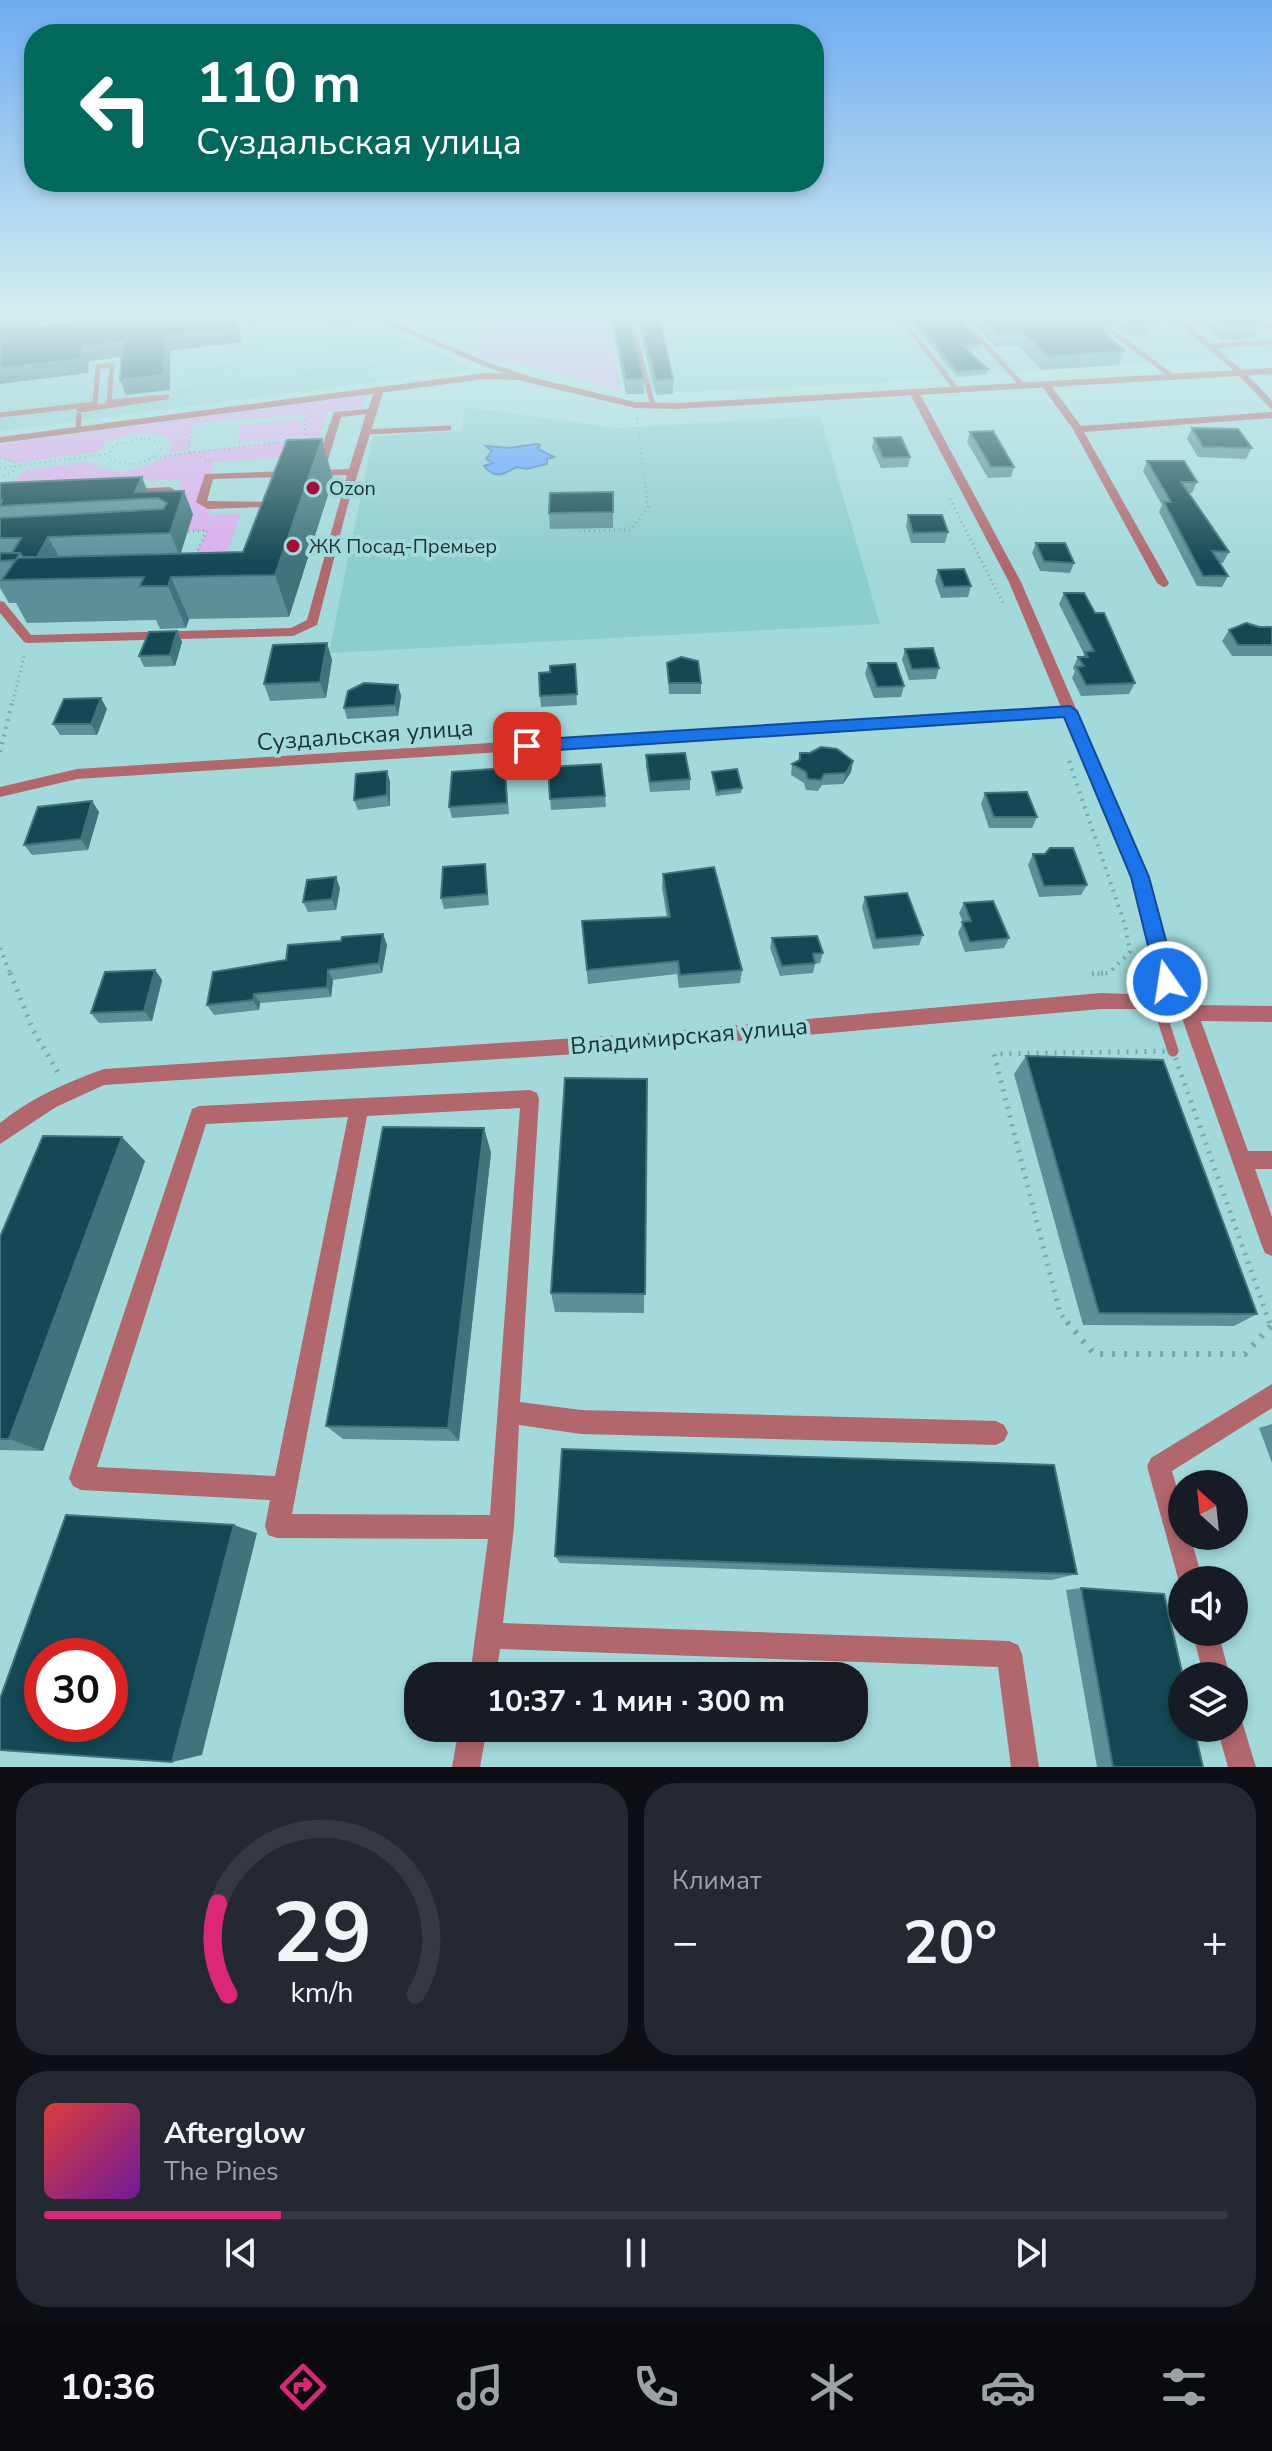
<!DOCTYPE html>
<html lang="ru">
<head>
<meta charset="utf-8">
<style>
	:root { --surface:#171b24; --page:#242831; --text:#f1f3f6; --muted:#9ea1a6; --line:#363941; --accent:#db2777 }
	body { margin:0; font-family:"Nunito Sans",sans-serif; background:var(--page); color:var(--text); height:100vh; display:flex; flex-direction:column; font-size:30px; white-space:nowrap }
	* { box-sizing:border-box; margin:0 }
	p { font-size:26px; color:var(--muted) }
	.icon { flex:none; width:44px; height:44px; fill:none; stroke:currentColor; stroke-width:2; stroke-linecap:round; stroke-linejoin:round }
	.map { position:relative; height:1767px; overflow:hidden }
	.side { display:flex; flex-direction:column; gap:16px; padding:16px; background:#0d0f14; flex:1 }
	.side>* { flex:none }
	.banner { position:absolute; left:24px; top:24px; width:800px; height:168px; border-radius:32px; box-shadow:0 4px 12px #0003; background:#00695c; color:#fff; overflow:hidden }
	.needle { width:52px; rotate:333deg }
	.controls { position:absolute; left:1168px; top:1470px; display:grid; gap:16px }
	.controls a { display:grid; place-items:center; width:80px; height:80px; border-radius:50%; background:var(--surface); box-shadow:0 4px 12px #0003; font-size:40px }
	.speed { position:absolute; left:24px; top:1638px; display:flex; gap:16px; font-size:40px; font-weight:700; text-align:center }
	.speed>* { display:grid; place-content:center; width:104px; height:104px; border-radius:50%; background:var(--surface); box-shadow:0 4px 12px #0003; line-height:1 }
	.speed .limit { border:12px solid #d22; background:#fff; color:#111 }
	.pin { position:absolute; display:grid; place-items:center; width:68px; height:68px; color:#fff; margin:-34px; border-radius:16px; box-shadow:0 4px 12px #0006 }
	.me { position:absolute; width:88px; margin:-44px; rotate:347deg; stroke-linejoin:round; filter:drop-shadow(0 0 6px #0008) }
	.turn { display:flex; align-items:center; gap:28px; height:168px; padding:0 40px; font-size:36px }
	.turn .icon { width:104px; height:104px; stroke-width:2.5 }
	.turn b { display:block; font-size:56px; line-height:68px }
	.big { font-size:60px; font-weight:700; line-height:1.1 }
	.side .card { flex:1; display:flex; flex-direction:column; justify-content:center; gap:12px; min-width:0; padding:0 28px; border-radius:32px; background:var(--page) }
	.side .dial { align-items:center; gap:0 }
	.dial svg { height:208px; overflow:visible; fill:none; stroke:var(--line); stroke-width:7; stroke-linecap:round; text-anchor:middle }
	.dial text { fill:var(--text); stroke:none }
	.song { display:flex; align-items:center; gap:24px }
	.cover { width:96px; height:96px; border-radius:12px; background:linear-gradient(135deg,hsl(0 70% 55%),hsl(280 70% 35%)) }
	.played { height:8px; border-radius:4px; background:linear-gradient(90deg,var(--accent) 20%,var(--line) 20%) }
	.keys { display:flex; justify-content:space-around; direction:ltr }
	.heat { display:flex; justify-content:space-between; align-items:center; font-size:44px; direction:ltr }
	.side .tiles { flex:1; display:grid; gap:16px; grid-template-columns:1fr 1fr }
	.card:last-child { grid-column:span 2 }
	.trip { position:absolute; left:404px; top:1662px; width:464px; height:80px; border-radius:32px; background:var(--surface); box-shadow:0 4px 12px #0003; font-weight:700; line-height:80px; text-align:center }
	.tab-bar { display:flex; height:128px; justify-content:space-around; align-items:center; background:#090b0e; color:var(--muted) }
	.tab-bar .icon { width:56px; height:56px }
	.tab-bar .selected { color:var(--accent) }
	.tab-bar b { font-size:36px; color:var(--text) }
	.map>svg:first-child { display:block }
</style>
</head>
<body>
<div class="map">
<svg width="1272" height="1767" viewBox="0 0 1272 1767">
	<rect width="100%" height="100%" fill="#a2dadb"/>
	<path fill="#8ccdce" d="M0,316h358l115,53 -473,62z
		M610,316h662v38l-414,30 -232,10z
		M465,407l152,21 203,-12 60,208 -551,29 44,-217 89,-5z"/>
	<path fill="#dbaded" d="M492,316h114l15,76 -110,-31 -13,2 -21,-7z
		M365,395l-2,13 -35,4 -16,44 -98,6 -12,32 9,16 -2,5 32,-1 -20,55 -26,-14 12,-24 -28,1 -17,-27 24,-10h-10l5,-15 -167,2 11,-12 64,-8 14,8 21,2 26,-7 16,-10 139,-16 -1,-25 -111,10 -4,26 -18,3 -3,-15 -19,-5h-13l-27,8 -12,11 -81,11 -16,-5v-14z
		M302,419l1,18 -65,6 2,-18z"/>
	<path fill="#5ba0fd" stroke="#487fc0" stroke-width="2" d="M536,444l4,1 -2,4 16,8 -7,2v5l-21,5 -9,-2c-9,4 -21,15 -33,-1l9,-3 -7,-4 6,-8 -6,-5 23,2z"/>
	<g fill="none" stroke-linecap="round" stroke-linejoin="round">
		<path stroke="#78a6a6" stroke-width="2" stroke-dasharray="1 4" stroke-linecap="butt" d="M225,340l11,44
			M468,342l1,-10 17,-16
			M227,348l122,-16
			M186,372l195,-26
			M176,392l234,-30 3,-3 -96,-43
			M305,414v25
			M637,418l8,68
			M144,438l16,4 3,4c-12,19 -36,22 -55,12l5,-12z
			M189,453l100,-12
			M191,454l22,8
			M0,458l16,5 -3,8 -13,7
			M155,458l34,-5 3,-24
			M0,468l107,-14"/>
		<path stroke="#78a6a6" stroke-width="3" stroke-dasharray="1 4" stroke-linecap="butt" d="M950,499l54,106
			M579,531l51,-1 18,-23 -3,-23
			M183,532l24,-2 -11,25
			M13,701l12,-48"/>
		<path stroke="#78a6a6" stroke-width="4" stroke-dasharray="2 6" stroke-linecap="butt" d="M0,752l13,-53
			M1069,761l56,164 5,27 -21,21 -17,1
			M0,948l11,27"/>
		<path stroke="#78a6a6" stroke-width="5" stroke-dasharray="2 7" stroke-linecap="butt" d="M10,973l23,57 27,46
			M1092,974l12,-1
			M1069,1324l-9,-11 -66,-259 179,-3 97,273"/>
		<path stroke="#78a6a6" stroke-width="6" stroke-dasharray="3 9" stroke-linecap="butt" d="M1067,1322l27,32h151l26,-28 -1,-4"/>
		<path stroke="#b1676c" stroke-width="5" d="M372,316l116,49 39,13
			M630,316l23,90
			M959,316l64,70
			M1091,316l82,61
			M1174,316l67,57
			M1253,316l19,14
			M905,323l52,67
			M1209,346l63,-4
			M0,415l95,-11 3,-37 14,-2 -3,37 58,-5 -88,13
			M78,430l1,-15
			M366,432l83,-4"/>
		<path stroke="#b1676c" stroke-width="11" d="M1157,1001l16,50"/>
		<path fill="#b1676c" fill-rule="evenodd" d="M1238,371h6l28,30v9l-34,-35z
			M1043,383h6l32,43 191,-14v6l-188,14 85,151 -2,3 -4,1 -6,-4 -84,-154 -32,-44z
			M376,387l8,2 -37,119 -30,117 -24,11 -265,7 -4,-1 -24,-29v-12l4,1 27,33 260,-7 16,-8 40,-145 -134,4 -6,22 70,1 -2,12 -6,3 -6,-3 3,-7 -58,2 -12,-7 9,-28 109,-4 20,-58 34,-3zM366,414l-17,55 -24,1 16,-53z
			M911,390l8,2 102,190 56,129 71,166 33,125 8,3 83,1v16l-71,-1 47,130h24v18h-17l17,48v39l-7,-3 -3,-7 -80,-228 -25,-9h-56l-464,41 -533,35 -48,22 -56,37v-21c31,-25 67,-41 104,-54l533,-35 464,-41 60,2 -29,-118 -67,-161 -988,63 -77,18v-10l77,-18 984,-62 -52,-125 -100,-190z
			M170,487l5,3 -1,2 -47,3 -5,-3 5,-3z
			M530,1090l7,3 2,6 -19,303 61,8 415,11 8,4 4,8 -4,8 -8,4 -415,-11 -62,-9 -5,102 -11,96 506,18 9,4 4,9 17,113h-28l-13,-100 -498,-18 -4,27h-26l18,-137 -211,-1 -9,-3 -3,-9 5,-26 -189,-10 -8,-4 -4,-8 123,-369 7,-3zM520,1108l-30,407 -198,-1 75,-398zM348,1117l-73,359 -178,-9 109,-343z
			M1272,1384v24l-100,63 10,35v30h8l13,44h-21l-1,9 -34,-123 4,-8z
			M1192,1632h26l12,44h-26z
			M1234,1716l7,2 15,49h-28l-11,-39h17z
			M459,1728h28l-7,39h-28z"/>
		<path fill="#b1676c" fill-rule="evenodd" d="M1272,368v6l-595,35 -42,-1 -117,-28 -33,-1 -485,64v-6l485,-64 33,1 117,28 42,1z"/>
	</g>
	<path fill="#5a9198" d="M610,316h18l16,63v15h-18z
		M636,316h23l14,63v15l-17,1z
		M908,316h30l44,27 -1,5 -14,1 21,20 -1,5 -30,3 -50,-59z
		M972,316h175l6,5 -5,14 -21,1 -14,-10 -4,11 15,14 -5,14 -77,5 -23,-24 -24,1 -24,-26z
		M1193,316h58l10,8 -7,14 -33,2z
		M1192,428l60,20 -6,11 -48,-2 -11,-18z
		M970,432l44,35 -3,10 -23,1 -21,-36z
		M874,438l36,19 -2,10 -27,1 -9,-20z
		M1147,461l50,21 -5,11h-3l40,59 -6,11h-3l8,13 -6,11 -25,-1 -38,-74 3,-7 -19,-34z
		M333,479l-44,138 -100,2 -3,9 -26,1 -4,-9 -129,3 -11,-20h-7l-9,-15v-105l148,9 45,22 -13,39 63,-1z
		M613,492v36l-63,1 -1,-16z
		M908,515l40,17 -3,11h-34l-5,-17z
		M1036,543l38,20 -4,10 -30,-2 -8,-18z
		M938,570l33,16 -3,11 -27,1 -6,-17z
		M1064,593l71,90 -6,11 -48,2 -9,-18 3,-7 -2,-3 5,-11h5l1,-3 -25,-50z
		M1259,627h13v29h-40l-10,-15 7,-11z
		M177,631l5,11 -7,24 -31,1 -5,-11z
		M327,643l5,17 -6,38 -56,3 -6,-17z
		M905,649l34,19 -3,11 -27,1 -7,-20z
		M667,663l34,20v11h-32z
		M868,663l36,23 -3,11 -27,1 -9,-24z
		M575,664l2,41 -36,2 -1,-11 10,-24z
		M398,685l3,11 -3,20 -51,3 -3,-11z
		M107,709l-10,26h-37l-7,-11z
		M800,753l53,8 -2,11 -8,12 -21,1 -4,6 -12,-1 -2,-7 -13,-8 1,-11 6,-3z
		M646,755l44,24v11l-40,2 -4,-26z
		M387,771l3,11v24l-32,4 -4,-10z
		M712,772l30,16 -1,5 -25,3 -4,-19z
		M506,778l3,36 -57,4 -3,-11z
		M985,793l52,24 -5,11h-43l-8,-24z
		M605,796l1,11 -55,3 -1,-11z
		M92,801l7,11 -11,38 -56,5 -8,-10z
		M1033,854h12l42,31 -6,10 -42,2 -11,-32z
		M485,864l4,41 -45,4 -3,-11z
		M663,874l79,96 -2,13 -61,5 -2,-14 -89,10 -6,-63 85,-3 -5,-30z
		M340,888l-4,22 -28,2 -5,-10z
		M865,897l58,38 -4,10 -46,4 -11,-42z
		M964,903l45,35 -5,10 -39,4 -7,-19 5,-11 -4,-9z
		M383,934l4,11 -5,28 -49,7 -2,17 -71,6 -1,7 -45,5 -7,-10 79,-45 55,-19z
		M772,938l51,15 -3,10 -5,1 -2,9 -33,3 -10,-28z
		M155,970l7,10 -10,41 -53,2 -8,-10z
		M1026,1056l231,258 -23,12 -151,-1 -69,-251z
		M647,1079l-3,234 -89,-1 -4,-19z
		M484,1128l7,25 -32,288 -116,-2 -17,-13z
		M145,1161l-102,290 -43,-1v-213z
		M1272,1424v39l-13,-35z
		M555,1556l522,18 -26,6 -491,-17z
		M1081,1588l122,179h-106l-31,-177z"/>
	<path fill="#3e747c" d="M27,316h11l-7,26 -7,-14z
		M238,316l4,26 -72,9v39l-44,5 -6,-15 45,-44z
		M123,342l6,14 -40,5 -1,12 -88,11v-16l83,-21z
		M322,439l11,40 -44,138 -14,-42z
		M142,477l8,21 -15,-6z
		M184,491l9,23 -13,42 -10,-23z
		M48,537l13,23 -11,21 -13,-24z
		M171,577l18,42 -3,9 -18,-42z
		M177,631l5,11 -7,24 -5,-11z
		M327,643l5,17 -6,38 -6,-16z
		M398,685l3,11 -3,20 -3,-11z
		M101,698l6,11 -10,26 -6,-11z
		M853,761l-2,11 -8,12 3,-11z
		M387,771l3,11v24l-3,-11z
		M92,801l7,11 -11,38 -7,-11z
		M336,877l4,11 -4,22 -4,-11z
		M383,934l4,11 -5,28 -3,-10z
		M155,970l7,10 -10,41 -8,-10z
		M328,970l5,10 -2,17 -4,-10z
		M254,994l6,9 -1,7 -6,-10z
		M484,1128l7,25 -32,288 -11,-13z
		M122,1137l23,24 -102,290 -34,-12z
		M234,1525l23,8 -55,222 -30,7z"/>
	<path fill="#134854" stroke="#3e747c" stroke-width="2" fill-rule="evenodd" d="M0,316h27l-3,12 72,-8v-4h140l2,12 -73,8 -1,39 -44,5 3,-38 -40,5 -2,12 -81,9z
		M612,316h16l16,63h-18z
		M639,316h20l14,63 -17,1z
		M911,316h27l1,2 19,-1 24,26 -20,2 26,24 -30,3z
		M983,316h122l9,7 -18,1 28,27 -77,5 -24,-24 -24,2z
		M1124,316h23l6,5 -21,1z
		M1215,316h36l10,8 -34,2z
		M1192,428l46,1 14,19 -49,-1z
		M993,431l21,36h-23l-21,-35z
		M901,437l9,20 -27,1 -9,-20z
		M322,439l-47,136 -104,2 -3,9h-28l4,-9 -142,3 14,-20 -16,1v-8h20l-3,5 226,-6 44,-112z
		M1147,461h37l13,21h-16l48,70 -17,-1 16,25h-25l-39,-74h7z
		M142,477l-7,15 49,-1 -14,42 -122,4 -11,20h-14l-3,-4h-8l9,-15h-21v-20l163,-9 4,-6 -9,-5 -158,8 2,-6h-2v-17z
		M613,492v20l-64,1 1,-20z
		M908,515h34l6,17 -35,1z
		M1036,543h29l9,20 -30,-2z
		M964,569l7,17 -27,1 -6,-17z
		M1064,593h20l11,20h9l31,70 -49,2 -9,-18 7,-1 -6,-9h10l-3,-5 9,-1z
		M1246,623l13,4h13v18h-34l-9,-15z
		M177,631l-7,24 -31,1 10,-24z
		M327,643l-7,39 -56,2 9,-39z
		M933,648l6,20 -27,1 -7,-20z
		M681,657l17,4 3,22h-32l-2,-20z
		M868,663h28l8,23 -27,1z
		M575,664l2,30 -37,2 -1,-23 11,-1v-6z
		M364,683l34,2 -3,20 -51,3 4,-17z
		M101,698l-10,26h-38l11,-25z
		M821,747l16,2 16,12 -7,12 -22,1 -3,6 -13,-1 -2,-7 -14,-8 8,-4v-7h10z
		M685,753l5,26 -40,3 -4,-27z
		M601,764l4,32 -55,3 -2,-32z
		M505,768l2,35 -58,4 3,-35z
		M737,769l5,19 -25,3 -5,-19z
		M387,771v24l-33,5 2,-26z
		M1027,792l10,25h-43l-9,-24z
		M92,801l-11,38 -57,6 14,-38z
		M1050,848h23l14,37 -43,1 -11,-32h12z
		M485,864l2,30 -46,4 2,-31z
		M714,867l28,103 -62,5 -2,-14 -91,9 -5,-49 88,-4 -7,-43z
		M336,877l-4,22 -29,3 4,-22z
		M907,893l16,42 -47,4 -11,-42z
		M993,901l16,37 -39,4 -8,-20 9,-1 -7,-18z
		M383,934l-4,29 -51,7 -1,17 -73,7 -1,6 -46,5 6,-33 73,-12 2,-15 53,-4 1,-4z
		M817,936l6,17 -10,1 2,9 -33,3 -10,-28z
		M155,970l-11,41 -53,2 14,-41z
		M1026,1056l137,4 94,254 -158,-1z
		M565,1078l82,1 -2,215 -94,-1z
		M383,1127l101,1 -36,300 -122,-2z
		M43,1136l79,1 -113,302h-9v-202z
		M562,1449l492,16 23,109 -522,-18z
		M66,1515l168,10 -62,237 -172,-12v-51zM42,1656h68v68h-68z
		M1081,1588l83,6 19,82 -1,52h12l9,39h-90z"/>
	<linearGradient id="sky" x2="0" y2="1"><stop stop-color="#6facf0"/><stop offset="0.56" stop-color="#d5eeef"/><stop offset="1" stop-color="#d5eeef" stop-opacity="0"/></linearGradient>
	<rect width="1272" height="564" fill="url(#sky)"/>
	<path fill="#1a73e8" stroke="#114b97" stroke-width="2" d="M1070,706l7,5 72,166 28,105 -3,6 -7,2 -7,-2 -3,-6 -26,-105 -67,-160 -537,35 -8,-6 8,-6z"/>
	<g fill="#a70e35" stroke="#a2dadb" stroke-width="3">
		<circle cx="313" cy="488" r="8"/>
		<circle cx="293" cy="546" r="8"/>
	</g>
	<g text-anchor="middle" dominant-baseline="central" stroke-width="8" stroke-linejoin="round" paint-order="stroke">
		<g font-size="20" fill="#1c3333" stroke="#a2dadb" text-anchor="start">
			<text x="329" y="488">Ozon</text>
			<text x="309" y="546">ЖК Посад-Премьер</text>
		</g>
		<g font-size="24" fill="#1c3333" stroke="#a2dadb">
			<text transform="translate(365 735) rotate(-4)">Суздальская улица</text>
			<text transform="translate(689 1036) rotate(-5)">Владимирская улица</text>
		</g>
	</g>
</svg>
<div class="controls">
<a><svg class="needle" viewBox="-14 -14 28 28"><path d="M0-13l5 13h-10z" fill="#e53935"/><path d="M0 13l5-13h-10z" fill="#9ea1a6"/></svg></a>
<a><svg class="icon" aria-label="sound" viewBox="0 0 24 24"><path d="M4 9h4l5-4v14l-5-4H4zM17 9q2 3 0 6"/></svg></a>
<a><svg class="icon" aria-label="layers" viewBox="0 0 24 24"><path d="M12 4l9 5-9 5-9-5zM3 14l9 5 9-5"/></svg></a>
</div>
<div class="speed"><div class="limit">30</div></div>
<div class="pin" style="left:527px;top:746px;background:#d93025"><svg class="icon" aria-label="arrive" viewBox="0 0 24 24"><path d="M6 21V4h12l-3 4 3 4H6"/></svg></div>
<svg class="me" style="left:1167px;top:982px" viewBox="-20 -20 40 40"><circle r="17" fill="#1a73e8" stroke="#fff" stroke-width="3"/><path d="M0-11L8 9 0 5-8 9z" fill="#fff"/></svg>
<div class="trip">10:37 · 1 мин · 300 m</div>
<div class="banner">
<div class="turn"><svg class="icon" aria-label="left" viewBox="0 0 24 24"><path d="M17 20v-9H6M10 6l-5 5 5 5"/></svg><div><b>110 m</b>Суздальская улица</div></div>
</div>
</div>
<section class="side">
<div class="tiles">
<div class="card dial"><svg viewBox="0 0 100 80">
<path d="M14 69A42 42 0 1 1 86 69"/>
<path d="M14 69A42 42 0 0 1 10 34" stroke="#db2777"/>
<text x="50" y="56" font-size="32" font-weight="700">29</text>
<text x="50" y="72" font-size="11">km/h</text>
</svg></div>
<div class="card"><p>Климат</p>
<div class="heat"><a>−</a><b class="big">20°</b><a>+</a></div>
</div>
<div class="card">
<div class="song"><i class="cover"></i><div><b>Afterglow</b><p>The Pines</p></div></div>
<div class="played"></div>
<div class="keys"><svg class="icon" aria-label="previous" viewBox="0 0 24 24"><path d="M18 5L8 12l10 7zM5 5v14"/></svg><svg class="icon" aria-label="pause" viewBox="0 0 24 24"><path d="M8 5v14M16 5v14"/></svg><svg class="icon" aria-label="next" viewBox="0 0 24 24"><path d="M6 5l10 7-10 7zM19 5v14"/></svg></div>
</div>
</div>
</section>
<nav class="tab-bar">
<b>10:36</b>
<svg class="icon selected" aria-label="directions" viewBox="0 0 24 24"><path d="M12 3l9 9-9 9-9-9zM9 14v-3h6M13 9l2 2-2 2"/></svg>
<svg class="icon" aria-label="music" viewBox="0 0 24 24"><path d="M9 18V5l10-2v13"/><circle cx="6" cy="18" r="3"/><circle cx="16" cy="16" r="3"/></svg>
<svg class="icon" aria-label="phone" viewBox="0 0 24 24"><path d="M5 4h4l2 5-3 2q2 4 5 5l2-3 5 2v4C11 20 4 13 5 4z"/></svg>
<svg class="icon" aria-label="climate" viewBox="0 0 24 24"><path d="M12 3v18M4 7l16 10M4 17L20 7"/></svg>
<svg class="icon" aria-label="car" viewBox="0 0 24 24"><path d="M5 17H2v-5l4-1 3-4h7l3 4 3 1v5h-3M9 17h6M6 11h13"/><circle cx="7" cy="17" r="2"/><circle cx="17" cy="17" r="2"/></svg>
<svg class="icon" aria-label="filters" viewBox="0 0 24 24"><path d="M4 7h16M4 17h16"/><circle cx="9" cy="7" r="2"/><circle cx="15" cy="17" r="2"/></svg>
</nav>
</body>
</html>
